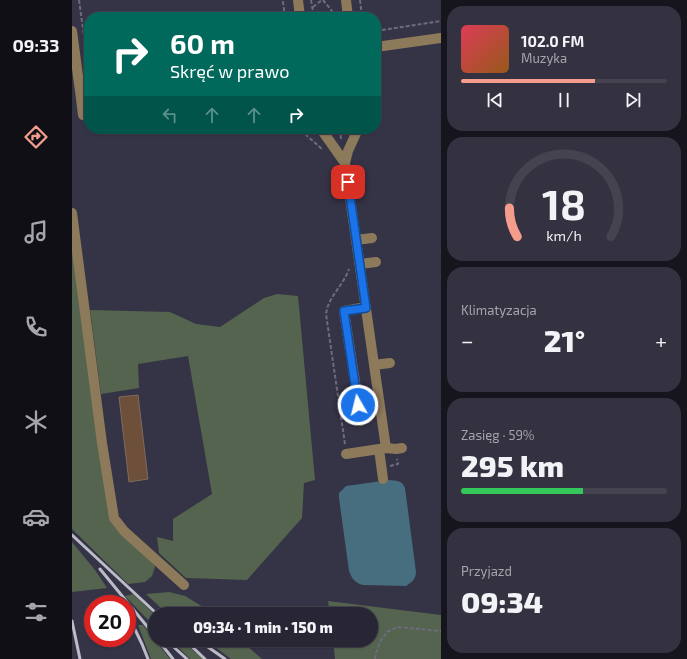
<!DOCTYPE html>
<html lang="pl">
<head>
<meta charset="utf-8">
<style>
	:root { --surface:#282634; --page:#343240; --text:#f1f3f6; --muted:#a5a5ac; --line:#44434f; --accent:#f59d8d }
	body { margin:0; font-family:"Exo 2",sans-serif; background:var(--page); color:var(--text); height:100vh; display:flex; flex-direction:column; font-size:15px; white-space:nowrap }
	* { box-sizing:border-box; margin:0 }
	p { font-size:13px; color:var(--muted) }
	.icon { flex:none; width:22px; height:22px; fill:none; stroke:currentColor; stroke-width:2; stroke-linecap:round; stroke-linejoin:round }
	.map { position:relative; flex:1; overflow:hidden }
	.panel { display:flex; flex-direction:column; gap:6px; padding:6px; background:#16151d; width:246px }
	.panel>* { flex:none }
	.banner { position:absolute; left:12px; top:12px; width:297px; height:122px; border-radius:16px; box-shadow:0 1px 3px #0004,0 0 0 1px var(--line); background:#00695c; color:#fff; overflow:hidden }
	.speed { position:absolute; left:12px; top:595px; display:flex; gap:8px; font-size:20px; font-weight:700; text-align:center }
	.speed>* { display:grid; place-content:center; width:52px; height:52px; border-radius:50%; background:var(--surface); box-shadow:0 1px 3px #0004,0 0 0 1px var(--line); line-height:1 }
	.speed .limit { border:6px solid #d22; background:#fff; color:#111 }
	.pin { position:absolute; display:grid; place-items:center; width:34px; height:34px; color:#fff; margin:-17px; border-radius:8px; box-shadow:0 2px 6px #0006 }
	.me { position:absolute; width:44px; margin:-22px; rotate:352deg; stroke-linejoin:round; filter:drop-shadow(0 0 3px #0008) }
	.turn { display:flex; align-items:center; gap:14px; height:84px; padding:0 20px; font-size:18px }
	.turn .icon { width:52px; height:52px; stroke-width:2.5 }
	.turn b { display:block; font-size:28px; line-height:34px }
	.lanes { display:flex; align-items:center; height:38px; padding:0 20px; background:#0003; justify-content:center; gap:20px; direction:ltr }
	.lanes .off { opacity:.35 }
	.big { font-size:30px; font-weight:800; line-height:1.1 }
	.panel .tile { flex:1; display:flex; flex-direction:column; justify-content:center; gap:6px; min-width:0; padding:0 14px; border-radius:16px; background:var(--page) }
	.panel .dial { align-items:center; gap:0 }
	.dial svg { height:104px; overflow:visible; fill:none; stroke:var(--line); stroke-width:7; stroke-linecap:round; text-anchor:middle }
	.dial text { fill:var(--text); stroke:none }
	.song { display:flex; align-items:center; gap:12px }
	.cover { width:48px; height:48px; border-radius:6px; background:linear-gradient(135deg,hsl(350 70% 55%),hsl(30 70% 35%)) }
	.played { height:4px; border-radius:2px; background:linear-gradient(90deg,var(--accent) 65%,var(--line) 65%) }
	.keys { display:flex; justify-content:space-around; direction:ltr }
	.heat { display:flex; justify-content:space-between; align-items:center; font-size:22px; direction:ltr }
	.charge { height:6px; border-radius:3px; background:linear-gradient(90deg,#34c759 59%,var(--line) 0) }
	.trip { position:absolute; left:76px; top:607px; width:230px; height:40px; border-radius:20px; background:var(--surface); box-shadow:0 1px 3px #0004,0 0 0 1px var(--line); font-weight:800; line-height:40px; text-align:center }
	main { display:flex; flex:1; min-height:0 }
	.tabs { display:flex; flex-direction:column; width:72px; justify-content:space-around; align-items:center; background:#100f15; color:var(--muted) }
	.tabs .icon { width:28px; height:28px }
	.tabs .current { color:var(--accent) }
	.tabs b { font-size:18px; color:var(--text) }
	.map>svg:first-child { display:block }
</style>
</head>
<body>
<main>
<nav class="tabs">
<b>09:33</b>
<svg class="icon current" aria-label="directions" viewBox="0 0 24 24"><path d="M12 3l9 9-9 9-9-9zM9 14v-3h6M13 9l2 2-2 2"/></svg>
<svg class="icon" aria-label="music" viewBox="0 0 24 24"><path d="M9 18V5l10-2v13"/><circle cx="6" cy="18" r="3"/><circle cx="16" cy="16" r="3"/></svg>
<svg class="icon" aria-label="phone" viewBox="0 0 24 24"><path d="M5 4h4l2 5-3 2q2 4 5 5l2-3 5 2v4C11 20 4 13 5 4z"/></svg>
<svg class="icon" aria-label="climate" viewBox="0 0 24 24"><path d="M12 3v18M4 7l16 10M4 17L20 7"/></svg>
<svg class="icon" aria-label="car" viewBox="0 0 24 24"><path d="M5 17H2v-5l4-1 3-4h7l3 4 3 1v5h-3M9 17h6M6 11h13"/><circle cx="7" cy="17" r="2"/><circle cx="17" cy="17" r="2"/></svg>
<svg class="icon" aria-label="filters" viewBox="0 0 24 24"><path d="M4 7h16M4 17h16"/><circle cx="9" cy="7" r="2"/><circle cx="15" cy="17" r="2"/></svg>
</nav>
<div class="map">
<svg width="369" height="659" viewBox="0 0 369 659">
	<rect width="100%" height="100%" fill="#353346"/>
	<path fill="#55644f" d="M0,234l37,276 43,50 3,7 -3,9 -7,6 -17,2 -56,-55z
		M205,294l21,2 17,184 -11,3 -2,35 -55,62 -61,-2 -27,-25 -2,-16 16,4v-22l39,-25 -24,-138 -50,8 1,24 -38,6 -11,-84 80,2 26,12 24,3 44,-29z
		M0,542l23,28 12,18 -35,4z
		M97,592l16,4 15,9 11,9h-43l-5,-4 -17,-16z
		M61,594l22,21v11l-10,-9 -20,-21z
		M256,601l113,14v44h-106l-2,-19h38v-26h-41z
		M66,625h5l27,34h-19z
		M99,640h10l22,19h-13z
		M134,640h34l22,19h-31z"/>
	<path fill="#466e7f" d="M317,480c8,1 13,0 16,8l11,84c0,7 -4,10 -10,14l-43,-1c-8,-2 -11,-6 -14,-14l-10,-73v-5l7,-7z"/>
	<path fill="#6e503a" stroke="#7e6b5d" d="M66,395l10,84 -19,3 -10,-85z"/>
	<g fill="none" stroke-linecap="round" stroke-linejoin="round">
		<path stroke="#6d6b7c" stroke-width="2" stroke-dasharray="4 2" stroke-linecap="butt" d="M7,0l8,58 2,5
			M239,0l3,17
			M251,0l14,17
			M288,0l2,17
			M241,7l9,-7
			M213,17l-2,-15 2,-2
			M304,31l65,-10
			M230,129l4,6 16,14
			M268,129l1,10
			M273,444l-19,-130c2,-17 17,-28 23,-45
			M318,466l8,-2 -1,-5
			M303,659l1,-6 5,-13 6,-8 10,-5 44,4"/>
		<path stroke="#8d7a5b" stroke-width="10" d="M226,0l2,17
			M274,0l2,17
			M0,31l8,60 9,-1
			M304,47l65,-9
			M8,91l3,24
			M249,129l24,34
			M0,213l30,230 12,75 10,13 60,54
			M284,240l16,-2
			M288,264l16,-2
			M302,365l16,-2
			M289,421l-17,-110 22,-4
			M314,448l10,1 6,-1
			M307,449l4,30
			M274,454l40,-6 -41,-285 3,-12 10,-22"/>
		<path stroke="#bcbbc8" stroke-width="3" d="M0,535l85,79
			M28,569l55,67
			M55,613l15,31 6,15
			M0,621l8,38
			M86,640l15,19
			M94,640l21,19
			M113,640l20,19
			M126,640l27,19"/>
	</g>
	<g fill="none" stroke-linecap="round" stroke-linejoin="round">
		<g stroke="#114b97" stroke-width="10">
			<path id="route" d="M276,182l18,126 -22,3 14,94"/>
		</g>
		<use href="#route" stroke="#1a73e8" stroke-width="7"/>
	</g>
</svg>
<div class="speed"><div class="limit">20</div></div>
<div class="pin" style="left:276px;top:182px;background:#d93025"><svg class="icon" aria-label="arrive" viewBox="0 0 24 24"><path d="M6 21V4h12l-3 4 3 4H6"/></svg></div>
<svg class="me" style="left:286px;top:405px" viewBox="-20 -20 40 40"><circle r="17" fill="#1a73e8" stroke="#fff" stroke-width="3"/><path d="M0-11L8 9 0 5-8 9z" fill="#fff"/></svg>
<div class="trip">09:34 · 1 min · 150 m</div>
<div class="banner">
<div class="turn"><svg class="icon" aria-label="right" viewBox="0 0 24 24"><path d="M7 20v-9h11M14 6l5 5-5 5"/></svg><div><b>60 m</b>Skręć w prawo</div></div>
<div class="lanes"><svg class="icon off" aria-label="left" viewBox="0 0 24 24"><path d="M17 20v-9H6M10 6l-5 5 5 5"/></svg><svg class="icon off" aria-label="ahead" viewBox="0 0 24 24"><path d="M12 20V5M6 11l6-6 6 6"/></svg><svg class="icon off" aria-label="ahead" viewBox="0 0 24 24"><path d="M12 20V5M6 11l6-6 6 6"/></svg><svg class="icon" aria-label="right" viewBox="0 0 24 24"><path d="M7 20v-9h11M14 6l5 5-5 5"/></svg></div>
</div>
</div>
<section class="panel">
<div class="tile">
<div class="song"><i class="cover"></i><div><b>102.0 FM</b><p>Muzyka</p></div></div>
<div class="played"></div>
<div class="keys"><svg class="icon" aria-label="previous" viewBox="0 0 24 24"><path d="M18 5L8 12l10 7zM5 5v14"/></svg><svg class="icon" aria-label="pause" viewBox="0 0 24 24"><path d="M8 5v14M16 5v14"/></svg><svg class="icon" aria-label="next" viewBox="0 0 24 24"><path d="M6 5l10 7-10 7zM19 5v14"/></svg></div>
</div>
<div class="tile dial"><svg viewBox="0 0 100 80">
<path d="M14 69A42 42 0 1 1 86 69"/>
<path d="M14 69A42 42 0 0 1 8 47" stroke="#f59d8d"/>
<text x="50" y="56" font-size="32" font-weight="700">18</text>
<text x="50" y="72" font-size="11">km/h</text>
</svg></div>
<div class="tile"><p>Klimatyzacja</p>
<div class="heat"><a>−</a><b class="big">21°</b><a>+</a></div>
</div>
<div class="tile"><p>Zasięg · 59%</p><b class="big">295 km</b><div class="charge"></div></div>
<div class="tile"><p>Przyjazd</p><b class="big">09:34</b></div>
</section>
</main>
</body>
</html>
